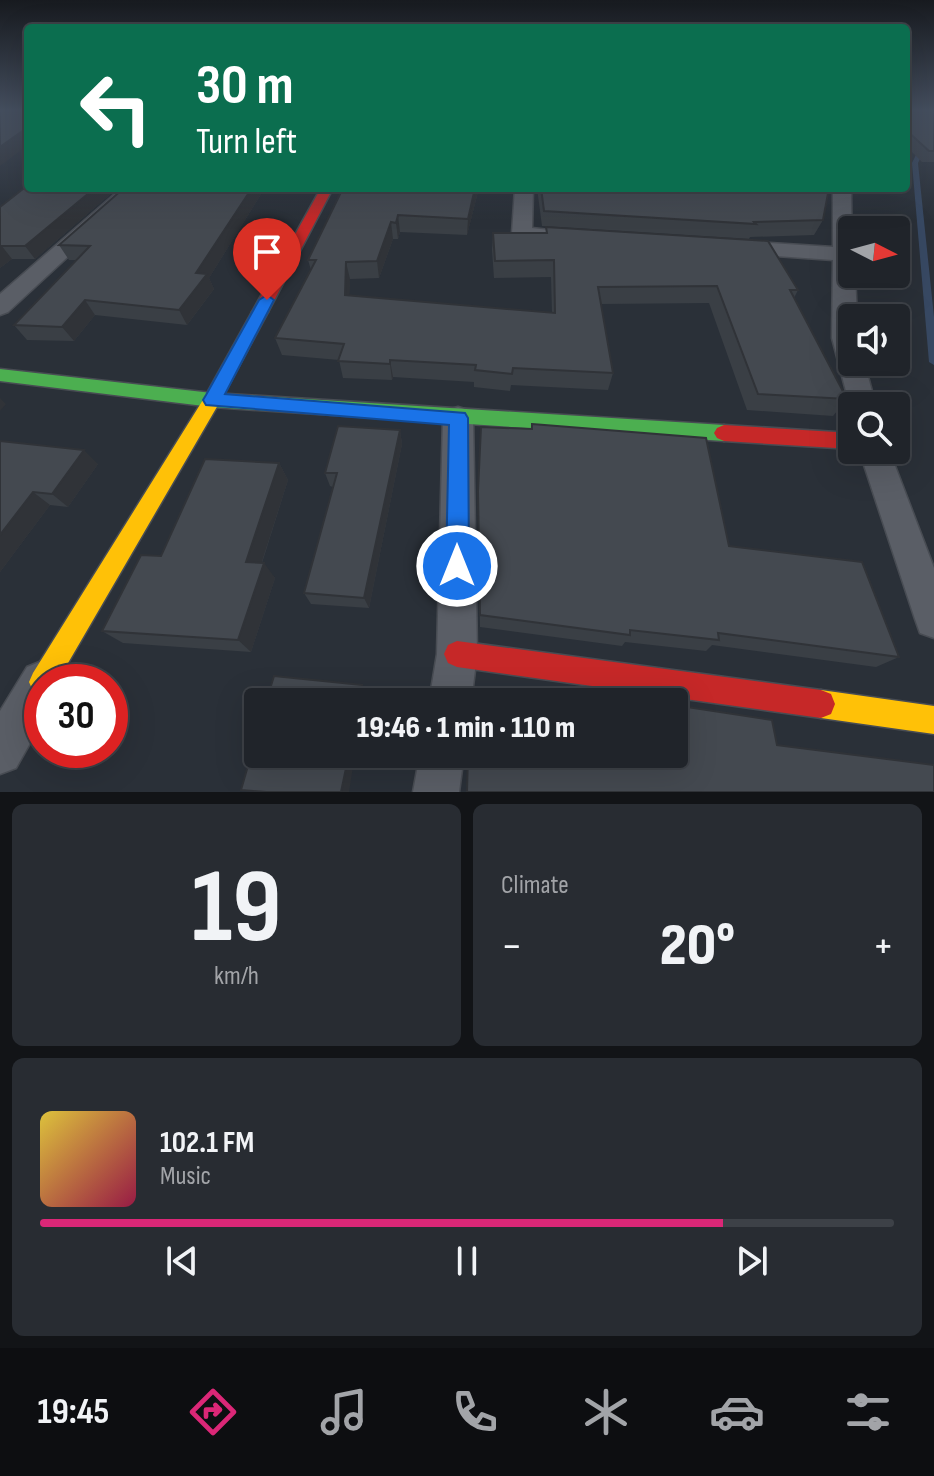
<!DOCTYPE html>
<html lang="en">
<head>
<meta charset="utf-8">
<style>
	:root { --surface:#20242a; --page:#282c32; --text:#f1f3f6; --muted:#a2a4a8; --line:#3d4147; --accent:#db2777 }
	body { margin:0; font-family:"Sofia Sans Condensed",sans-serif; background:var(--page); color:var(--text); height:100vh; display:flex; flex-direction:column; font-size:30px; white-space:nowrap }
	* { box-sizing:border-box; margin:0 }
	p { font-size:26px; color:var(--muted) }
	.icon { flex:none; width:44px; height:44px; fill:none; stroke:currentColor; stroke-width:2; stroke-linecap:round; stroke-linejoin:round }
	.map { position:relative; height:792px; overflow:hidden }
	.side { display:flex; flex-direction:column; gap:12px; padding:12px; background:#121417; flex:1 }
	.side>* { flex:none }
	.hud { position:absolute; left:24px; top:24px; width:886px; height:168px; border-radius:8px; box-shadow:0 8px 32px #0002,0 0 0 2px var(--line); background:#0b6e4f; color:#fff; overflow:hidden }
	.needle { width:52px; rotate:96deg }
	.fabs { position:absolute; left:838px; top:216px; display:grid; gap:16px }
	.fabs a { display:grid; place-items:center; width:72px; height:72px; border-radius:8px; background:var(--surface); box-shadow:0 8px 32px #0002,0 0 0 2px var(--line); font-size:40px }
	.speed { position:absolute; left:24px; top:664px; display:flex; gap:16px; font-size:40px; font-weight:700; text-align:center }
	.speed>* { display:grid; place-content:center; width:104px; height:104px; border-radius:50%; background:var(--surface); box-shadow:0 8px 32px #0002,0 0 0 2px var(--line); line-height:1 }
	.speed .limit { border:12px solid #d22; background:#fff; color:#111 }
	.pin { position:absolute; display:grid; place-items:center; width:68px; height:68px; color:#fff; margin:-82px -34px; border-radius:50% 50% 50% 0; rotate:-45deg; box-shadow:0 0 8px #0007 }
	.pin .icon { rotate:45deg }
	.me { position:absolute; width:88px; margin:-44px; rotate:0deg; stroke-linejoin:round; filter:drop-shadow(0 0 6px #0008) }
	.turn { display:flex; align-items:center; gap:28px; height:168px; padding:0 40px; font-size:36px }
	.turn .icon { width:104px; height:104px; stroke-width:2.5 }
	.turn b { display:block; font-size:56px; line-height:68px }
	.big { font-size:60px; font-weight:800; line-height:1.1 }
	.side .tile { flex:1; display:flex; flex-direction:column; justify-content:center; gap:12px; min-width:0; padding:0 28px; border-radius:12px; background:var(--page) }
	.side .dial { align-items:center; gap:0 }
	.dial b { font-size:104px; line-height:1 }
	.song { display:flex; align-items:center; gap:24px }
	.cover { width:96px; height:96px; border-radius:12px; background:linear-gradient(135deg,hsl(50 70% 55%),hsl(340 70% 35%)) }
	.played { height:8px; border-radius:4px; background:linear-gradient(90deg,var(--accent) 80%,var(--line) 80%) }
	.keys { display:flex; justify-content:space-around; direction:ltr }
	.heat { display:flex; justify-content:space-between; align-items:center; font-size:44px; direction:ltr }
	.side .tiles { flex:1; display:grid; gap:12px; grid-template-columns:1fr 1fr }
	.tile:last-child { grid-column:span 2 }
	.trip { position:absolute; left:244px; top:688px; width:444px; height:80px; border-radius:8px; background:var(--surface); box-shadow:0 8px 32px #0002,0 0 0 2px var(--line); font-weight:800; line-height:80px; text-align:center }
	.menu { display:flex; height:128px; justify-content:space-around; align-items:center; background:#0d0e11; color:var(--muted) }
	.menu .icon { width:56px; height:56px }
	.menu .current { color:var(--accent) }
	.menu b { font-size:36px; color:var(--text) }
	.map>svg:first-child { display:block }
</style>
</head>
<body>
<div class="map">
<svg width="934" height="792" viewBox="0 0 934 792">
	<rect width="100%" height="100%" fill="#2a3038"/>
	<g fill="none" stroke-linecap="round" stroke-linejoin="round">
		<path fill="#384963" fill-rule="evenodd" d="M934,122v8l-16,33 16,154v48l-5,-3 -17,-199 19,-39z"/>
		<g stroke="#484c53" stroke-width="3">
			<path id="street" d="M122,188h20l-134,124 -8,3v-21z
				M515,188h18l-1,40 34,4 3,4 -3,4 -51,-3 -3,-4z
				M833,188h18l1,86h3l2,44h-5v44h12l12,44h-24v8l-20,-76 1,-78 -97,-7 -10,-6 10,-6 97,6z
				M458,407l10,3 5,8 4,236 -6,48h-42l8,-48 6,-236 5,-8z
				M859,450h30l45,118v70l-14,-5 -5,-14z
				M42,661l15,6 6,15h-21v40l-26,46 -16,6v-63l27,-44z
				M420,754h44l-5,38h-46z"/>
		</g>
		<g stroke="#484c53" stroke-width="3">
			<path id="fast" d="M0,369l212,24 512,32 7,3 3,5 -3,5 -7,3 -512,-34 -212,-26z"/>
		</g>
		<g stroke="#484c53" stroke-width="3">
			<path id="slow" d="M260,307l8,5 -50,93 -161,277h-15v13l-9,-4 -4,-9 4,-9 173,-278 46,-83z
				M821,690l113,16v28l-113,-16 -10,-4 -4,-10 4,-10z"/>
		</g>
		<g stroke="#484c53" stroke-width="3">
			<path id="jam" d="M321,188h12l-65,124 -8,5 -5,-1 -3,-4z
				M724,425l128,8v16l-128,-8 -7,-3 -3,-5 3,-5z
				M457,641l364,49 10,4 4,10 -4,10 -10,4 -364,-51 -9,-4 -4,-9 4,-9z"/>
		</g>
		<use href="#street" fill="#5a5e66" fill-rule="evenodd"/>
		<use href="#fast" fill="#4caf50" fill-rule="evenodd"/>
		<use href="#slow" fill="#ffc107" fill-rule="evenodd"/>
		<use href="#jam" fill="#c62828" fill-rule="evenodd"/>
	</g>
	<path fill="#3a3f45" d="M906,109h28v53h-12l-16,-16z
		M28,188h86l1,2 -80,69h-23l-12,9v-61z
		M124,188h159l-3,4 -17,-1 -54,87 5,11 -27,36 -92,-10 -21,26 -47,-1 -13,-15 62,-65h-7l-10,-15z
		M343,188h136l-12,47 -67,-3 -2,7h-5l-14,39 -29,1 -1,16 203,18 -1,-36 -57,1 -2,-28 1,-17h53v-6l252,63 -4,8 53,101 -14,17 -86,-6 -38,-107 -108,1 12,69 -5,17 -97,-5 -1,6 -36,-4v-5l-81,-5 -1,3 -49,-2 -4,-18 -57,-5 -7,-17 36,-68 -3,-10z
		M537,188h292l-6,32 -9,15 -64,2 -1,2 -207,-13z
		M532,424l197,122 170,111 -23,10 -164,-22 -6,6 -81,-9 -3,4 -142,-19 -2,-121 3,-79 51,2z
		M400,430l2,14 -33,164 -58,-4 -7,-11 29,-106 -3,-1 -5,-13z
		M0,441l98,23 -30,43 -18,-2 -50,67z
		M279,463l9,17 -26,83 13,15 -24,74 -128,-9 -21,-12 59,-75z
		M607,695l50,7h-57z"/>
	<path fill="#303338" d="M28,127v18l-28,21v-19z
		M95,188h19l1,2 -80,69 -10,-13z
		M252,188h10l1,3 -54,87 5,11 -27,36 -8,-15 17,-37z
		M475,188h4l-12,47 1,-16z
		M398,215l2,17 -2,7 -2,-16z
		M391,222l2,17 -14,39 -2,-17z
		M1,245l11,14 -12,9v-22z
		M346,262l4,17 -1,33 -4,-17z
		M85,300l10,15 -21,26 -12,-14z
		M390,360l3,17 -1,3 -2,-16z
		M0,398l6,6 -6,7z
		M400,430l2,14 -33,164 -5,-10z
		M84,450l14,14 -30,43 -16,-13z
		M279,463l9,17 -31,97 -11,-15z
		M33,492l17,13 -50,67v-37z
		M264,563l11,15 -24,74 -13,-12z
		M362,685l5,7 -2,10h-7z
		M349,754h6l-6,38h-8z"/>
	<path fill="#444950" stroke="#303338" stroke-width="2" d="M0,109h28v18l-28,20z
		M906,109h28v42h-5l-23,-21z
		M28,185v3h67l-70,58h-25v-39z
		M124,188h128l-56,85 11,1 -28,36 -94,-10 -23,27 -48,-2 76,-79 -31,-1z
		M343,188h132l-7,31 -70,-4 -2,8 -5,-1 -14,39 -31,1 -1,33 210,18 -1,-53 -59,1 -2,-28h54l-1,-6 222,14 30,49h-8l57,109 -89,-5 -41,-108 -119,1 15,86 -100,-5 -1,6 -37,-4 1,-5 -86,-5v4l-52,-3 6,-17 -69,-6 41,-78h-8z
		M541,188h288l-6,32 -69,2 2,2 -212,-13z
		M532,424l174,14 23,108 133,16 37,95 -181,-24 1,7 -89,-10v5l-150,-20 -2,-124 3,-64 51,2z
		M338,426l62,4 -36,168 -60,-5 33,-120h-12z
		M0,441l84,9 -32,44 -19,-2 -33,43z
		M205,459l74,4 -33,99 18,1 -26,77 -136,-9 39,-76 20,1z
		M274,676l88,9 -4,17h-92z
		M607,695h7l43,7h-50z
		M674,705l98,15 5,25 157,20v27h-467l1,-38h206z
		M258,731v23h91l-8,38h-75l-25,-2z"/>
	<linearGradient id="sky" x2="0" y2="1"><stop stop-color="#171a1f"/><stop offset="0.5" stop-color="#444e5e"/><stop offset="1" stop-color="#444e5e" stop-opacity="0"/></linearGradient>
	<rect width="934" height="220" fill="url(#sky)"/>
	<path fill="#1a73e8" stroke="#114b97" stroke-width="2" d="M267,295l7,5 -49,94 240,19 3,5 1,148 -3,8 -9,3 -8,-3 -3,-8 3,-141 -243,-20 -3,-5 3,-5 53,-95z"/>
</svg>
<div class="fabs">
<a><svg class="needle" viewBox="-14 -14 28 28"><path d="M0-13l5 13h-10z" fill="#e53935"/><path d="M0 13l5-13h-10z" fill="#a2a4a8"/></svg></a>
<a><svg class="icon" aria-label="sound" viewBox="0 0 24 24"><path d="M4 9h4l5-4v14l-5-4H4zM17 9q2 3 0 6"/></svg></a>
<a><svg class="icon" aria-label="search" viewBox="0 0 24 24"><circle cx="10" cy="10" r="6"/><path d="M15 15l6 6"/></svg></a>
</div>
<div class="speed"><div class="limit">30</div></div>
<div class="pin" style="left:267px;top:300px;background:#d93025"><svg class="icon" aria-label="arrive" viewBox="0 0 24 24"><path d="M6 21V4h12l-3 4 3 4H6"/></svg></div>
<svg class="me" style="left:457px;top:566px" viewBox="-20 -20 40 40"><circle r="17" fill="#1a73e8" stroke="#fff" stroke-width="3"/><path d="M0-11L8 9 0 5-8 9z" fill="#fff"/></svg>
<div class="trip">19:46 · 1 min · 110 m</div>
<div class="hud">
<div class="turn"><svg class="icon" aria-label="left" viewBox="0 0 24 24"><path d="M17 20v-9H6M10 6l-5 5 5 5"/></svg><div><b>30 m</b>Turn left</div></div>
</div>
</div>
<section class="side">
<div class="tiles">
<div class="tile dial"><b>19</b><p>km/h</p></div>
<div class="tile"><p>Climate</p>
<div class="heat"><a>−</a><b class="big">20°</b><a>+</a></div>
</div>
<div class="tile">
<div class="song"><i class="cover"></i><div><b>102.1 FM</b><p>Music</p></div></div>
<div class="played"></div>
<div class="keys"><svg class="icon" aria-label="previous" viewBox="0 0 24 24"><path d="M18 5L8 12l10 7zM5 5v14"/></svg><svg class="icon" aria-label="pause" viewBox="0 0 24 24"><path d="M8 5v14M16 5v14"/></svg><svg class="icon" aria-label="next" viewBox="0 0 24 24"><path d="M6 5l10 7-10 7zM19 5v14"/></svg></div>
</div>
</div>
</section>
<nav class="menu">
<b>19:45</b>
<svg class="icon current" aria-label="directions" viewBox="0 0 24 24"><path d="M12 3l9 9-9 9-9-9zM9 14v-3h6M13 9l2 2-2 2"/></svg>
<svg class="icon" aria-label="music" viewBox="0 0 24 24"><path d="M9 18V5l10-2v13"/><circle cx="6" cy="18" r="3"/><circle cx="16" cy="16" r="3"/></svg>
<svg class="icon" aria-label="phone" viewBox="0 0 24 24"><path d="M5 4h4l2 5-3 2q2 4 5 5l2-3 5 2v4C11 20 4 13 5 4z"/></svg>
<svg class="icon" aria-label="climate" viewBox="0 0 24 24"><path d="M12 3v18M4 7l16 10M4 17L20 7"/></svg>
<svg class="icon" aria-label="car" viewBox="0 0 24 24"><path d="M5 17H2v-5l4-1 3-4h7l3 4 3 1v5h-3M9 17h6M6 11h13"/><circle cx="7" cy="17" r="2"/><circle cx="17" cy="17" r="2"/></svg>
<svg class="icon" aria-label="filters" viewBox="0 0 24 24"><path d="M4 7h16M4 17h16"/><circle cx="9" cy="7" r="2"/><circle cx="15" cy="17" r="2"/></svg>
</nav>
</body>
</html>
